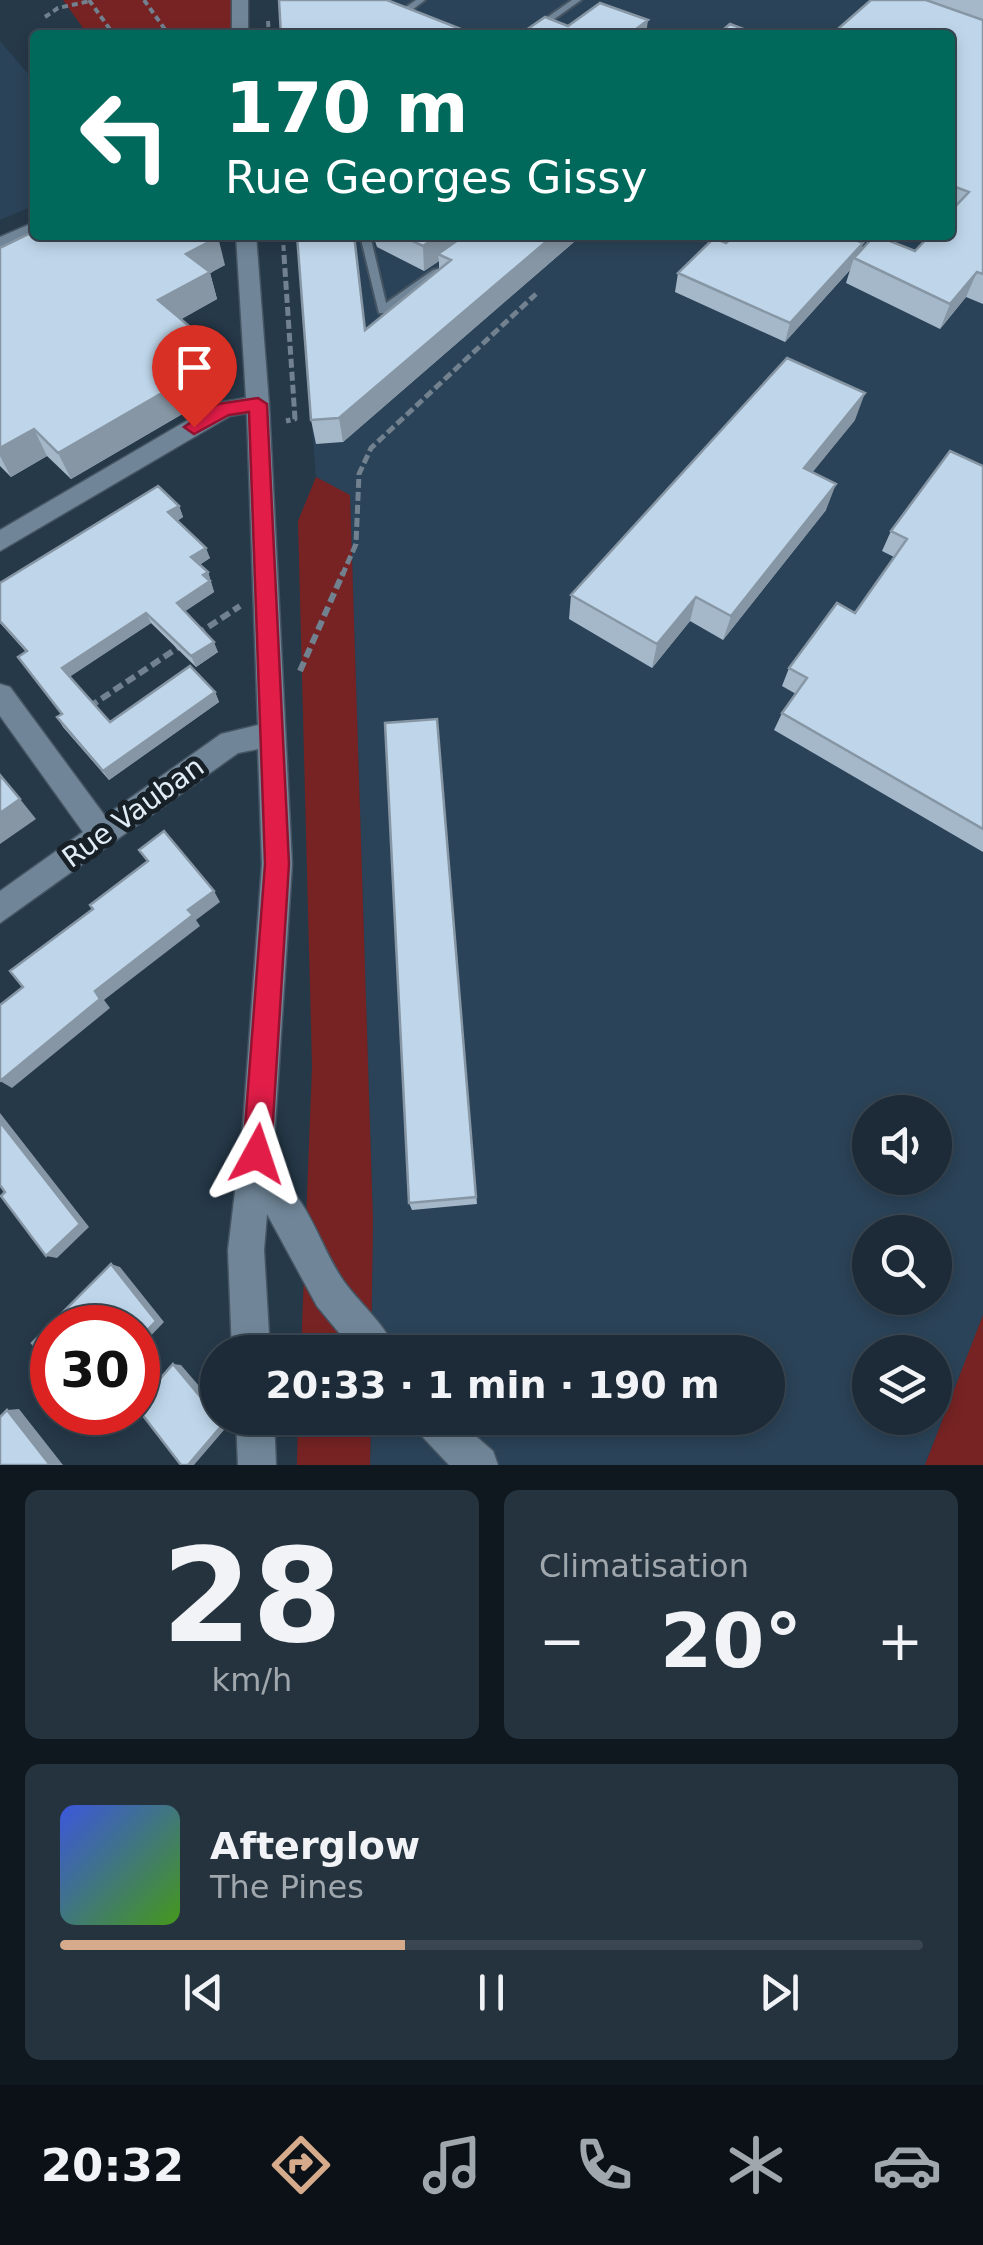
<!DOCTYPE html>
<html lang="fr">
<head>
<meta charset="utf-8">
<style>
	:root { --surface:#1c2b37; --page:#25333f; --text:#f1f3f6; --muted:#a0a7ad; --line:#3a4752; --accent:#d6ab8b }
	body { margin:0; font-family:"DejaVu Sans",sans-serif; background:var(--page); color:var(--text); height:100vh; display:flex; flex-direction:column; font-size:38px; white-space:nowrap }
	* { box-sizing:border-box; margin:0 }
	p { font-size:32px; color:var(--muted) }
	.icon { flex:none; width:55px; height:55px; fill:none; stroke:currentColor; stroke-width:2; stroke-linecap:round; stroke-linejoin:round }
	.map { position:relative; height:1465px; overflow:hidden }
	.drawer { display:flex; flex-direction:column; gap:25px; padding:25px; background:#0f181e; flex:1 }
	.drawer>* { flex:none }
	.top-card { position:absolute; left:30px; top:30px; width:925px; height:210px; border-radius:10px; box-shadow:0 5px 15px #0003,0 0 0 2px var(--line); background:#00695c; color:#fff; overflow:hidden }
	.tools { position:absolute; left:852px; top:1095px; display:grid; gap:20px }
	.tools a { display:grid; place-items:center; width:100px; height:100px; border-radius:50%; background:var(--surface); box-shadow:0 5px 15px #0003,0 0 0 2px var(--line); font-size:50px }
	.speed { position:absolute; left:30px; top:1305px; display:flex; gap:20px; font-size:50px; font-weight:700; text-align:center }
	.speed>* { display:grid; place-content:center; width:130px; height:130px; border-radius:50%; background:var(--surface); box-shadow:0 5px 15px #0003,0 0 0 2px var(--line); line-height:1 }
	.speed .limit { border:15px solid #d22; background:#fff; color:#111 }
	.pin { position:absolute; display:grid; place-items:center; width:85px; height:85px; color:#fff; margin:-102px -42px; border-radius:50% 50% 50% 0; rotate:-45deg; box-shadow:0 0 10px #0007 }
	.pin .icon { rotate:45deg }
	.me { position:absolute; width:110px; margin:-55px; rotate:5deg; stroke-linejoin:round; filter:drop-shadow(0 0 8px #0008) }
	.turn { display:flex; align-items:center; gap:35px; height:210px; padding:0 30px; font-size:45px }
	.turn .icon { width:130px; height:130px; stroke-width:2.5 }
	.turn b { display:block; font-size:70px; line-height:85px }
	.big { font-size:75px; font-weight:700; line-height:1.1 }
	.drawer .widget { flex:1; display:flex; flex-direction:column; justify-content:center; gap:15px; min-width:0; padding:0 35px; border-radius:15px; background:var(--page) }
	.drawer .dial { align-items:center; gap:0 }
	.dial b { font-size:130px; line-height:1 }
	.song { display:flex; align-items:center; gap:30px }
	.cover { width:120px; height:120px; border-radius:15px; background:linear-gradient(135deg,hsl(230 70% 55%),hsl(100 70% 35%)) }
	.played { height:10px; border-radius:5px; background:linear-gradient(90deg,var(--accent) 40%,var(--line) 40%) }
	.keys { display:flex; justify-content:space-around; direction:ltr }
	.heat { display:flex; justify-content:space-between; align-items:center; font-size:55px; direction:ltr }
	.drawer .tiles { flex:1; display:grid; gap:25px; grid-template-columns:1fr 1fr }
	.widget:last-child { grid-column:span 2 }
	.trip { position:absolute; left:200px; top:1335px; width:585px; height:100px; border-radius:50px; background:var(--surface); box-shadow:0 5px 15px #0003,0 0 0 2px var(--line); font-weight:700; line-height:100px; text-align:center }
	.dock { display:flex; height:160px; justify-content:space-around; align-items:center; background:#0b1116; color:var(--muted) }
	.dock .icon { width:70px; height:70px }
	.dock .on { color:var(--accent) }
	.dock b { font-size:45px; color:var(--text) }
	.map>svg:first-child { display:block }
</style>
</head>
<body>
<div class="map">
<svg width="983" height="1465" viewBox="0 0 983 1465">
	<rect width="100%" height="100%" fill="#263949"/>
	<path fill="#2b4358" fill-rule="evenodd" d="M278,0h705v1315l-58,150h-555l1,-47h397v-66h-397l2,-130 -23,-726 -34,-19 -19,-242h653v-200h-669zM870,1112h65v66h-65zM870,1232h65v66h-65zM870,1352h65v66h-65z
		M0,41l35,41v123l-35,15z"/>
	<path fill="#772323" d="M63,0h169l-1,35h-143z
		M316,477l34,18 23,727 -2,130h-70l11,-286 -14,-545z
		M983,1315v150h-58z
		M298,1418h73l-1,47h-73z"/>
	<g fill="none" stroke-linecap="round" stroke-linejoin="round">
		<g stroke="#455563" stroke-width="4">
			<path id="lane" d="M416,0h9l-26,20h-6v-4z
				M572,0h9l-49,35h-10z
				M360,235h10l16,68 47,-33 4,-1 5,3 -55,41h-8z"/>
		</g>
		<g stroke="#455563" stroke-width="3">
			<path id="street" d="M232,0h16v35h-16z
				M35,222l1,13 -36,16v-14z
				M236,235h20l13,169 23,460 -20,309c37,22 48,76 73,110 17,23 42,43 51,69h-41l-38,-46 -50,-92 -3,36 6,102h-38l-4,-102 15,-125 19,-261 -4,-115 -20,4 -238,170v-32l83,-59 -83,-116v-32l10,3 95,129 116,-82 37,-9 -11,-312 -17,3 -230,135v-21l217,-127 29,-5z
				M236,1418h38l2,47h-38z
				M411,1418h44l38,33 5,14h-49l-32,-34z"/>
		</g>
		<path stroke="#71818f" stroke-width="4" stroke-dasharray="6 4" stroke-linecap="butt" d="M89,0l25,35
			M144,0l25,35
			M45,17l13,-9 32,-7
			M268,21l1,14
			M283,235l1,22"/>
		<path stroke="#71818f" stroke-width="5" stroke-dasharray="9 4" stroke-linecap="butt" d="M284,255l11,164 -9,2
			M342,576l14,-32 3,-70 12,-26 165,-154"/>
		<path stroke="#71818f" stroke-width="6" stroke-dasharray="10 5" stroke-linecap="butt" d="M196,635l44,-29
			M300,671l43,-98
			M89,707l93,-62"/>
		<use href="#lane" fill="#708698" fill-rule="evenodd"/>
		<use href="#street" fill="#708698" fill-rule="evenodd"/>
	</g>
	<path fill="#a4b8c9" d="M871,0h112v304l-17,-7 -26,32 -94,-46 4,-13 -65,72 -110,-50 3,-19 48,-30h137l-2,8h54l35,-16v-200z
		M297,235h60v3l-3,-2 11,94 74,-61v-8l-15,10 -47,-24 -4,-12h209l-239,207 -27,2 -5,-24z
		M0,248l225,17 -15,8 7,26 -36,20 20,17 8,27 -11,6 2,2 8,28 -137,80 -24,-23 -36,21 -11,-11z
		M855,420l-43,52 14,38 -103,130 -33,-19 -38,47 -83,-49 2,-24z
		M983,466v386l-209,-122 8,-17 14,-19 -14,-8 7,-18 66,-55 39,-56 -12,-6 9,-20z
		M179,506l4,11 -6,4 33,37 -11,7 9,7 6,20 -29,19 33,41 -22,15 -45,-44 -81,53 40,46 105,-30 4,10 -110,78 -46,-53 -6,-10 4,-3 -43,-57 8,-5 -26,-29v-40z
		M437,719l40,485 -65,6 -3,-7z"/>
	<path fill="#8696a4" d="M648,20l-2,15 -11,-5z
		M439,235h37l-38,19 1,7 -15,10 -1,-25z
		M554,235h28l-239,207 -4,-24z
		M218,237l7,28 -15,8 7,26 -51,29 -8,-28 28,-46z
		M863,243l-5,17 -4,-2 -4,12 -65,72 5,-19z
		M977,272l-11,25 -26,32 10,-25z
		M201,336l8,27 -26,14 -8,-27z
		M200,371l8,28 -137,80 -13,-26z
		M865,393l-10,27 -60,74 9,-26z
		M34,429l13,27 -36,21 -11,-21v-8z
		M836,484l-10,26 -103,130 8,-24z
		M179,506l4,11 -11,7 -4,-12z
		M206,548l4,10 -15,10 -4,-11z
		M208,572l6,20 -33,22 -4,-11 26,-28z
		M696,597l-6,24 -38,47 5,-24z
		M146,613l5,10 -83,55 -6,-10z
		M214,642l4,10 -22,15 -5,-11z
		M215,692l4,10 -110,78 -6,-9z
		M0,774l36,45 -36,25z
		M214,891l6,11 -24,18 4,6 -96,74 6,8 -98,80 -12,-7 95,-90 93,-81z
		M0,1113l89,114 -32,31 -11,-2 -46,-134z
		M111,1264l9,3 44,55 -22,23 -4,-1v-4z
		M173,1364l8,1 37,43v10h7l5,5 -36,42h-6z
		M19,1409l44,56h-13l-43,-55z"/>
	<path fill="#bfd6ea" stroke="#8696a4" stroke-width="2.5" d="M279,0h108l89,35h-195z
		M871,0h55l57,20v254l-6,-2 -27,32 -96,-46 21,-23 40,16 15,-16h20v-23l19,-20 -19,-7v-150h-119z
		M600,3l48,17 -13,10 12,5h-128l26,-18 23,9z
		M730,24l29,11h-42z
		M35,231v4h181l2,2 -32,17 24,18 -52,28 43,36 -26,14 25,21 -142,82 -24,-24 -34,19v-200z
		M297,235h57l11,95 86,-70 -13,-6 27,-19h89l-215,183 -28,2z
		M400,235h39l-16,11z
		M735,235h108l20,8 -73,80 -112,-50 36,-35 12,5z
		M787,358l78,35 -61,75 32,16 -105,132 -35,-19 -39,47 -86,-49z
		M950,451l33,15v363l-201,-116 25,-35 -18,-10 48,-65 18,10 52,-74 -16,-8z
		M158,486l21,20 -11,6 38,36 -15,9 17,15 -5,3 7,6 -33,22 37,39 -23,14 -45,-43 -84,55 48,54 80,-56 25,26 -112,79 -46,-54 5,-3 -44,-57 9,-6 -27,-30v-38z
		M437,719l39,478 -67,6 -24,-480z
		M0,775l20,24 -20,14z
		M164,831l50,60 -26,19 5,5 -98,76 5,8 -100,82v-76l23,-18 -13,-16 83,-62 -3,-4 58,-44 -9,-11z
		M0,1122l80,102 -34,32 -45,-60 4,-4 -5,-7z
		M111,1264l45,57 -18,19v-12h-86v38l-20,-23z
		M173,1364l50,60 -35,41h-7l-43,-56v-5z
		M7,1410l43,55h-50v-48z"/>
	<path fill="#e11d48" stroke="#92132f" stroke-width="2.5" d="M258,398l9,6 22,460 -18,290 -4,9 -10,5 -10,-5 -4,-9 22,-290 -16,-452 -20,3 -35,19 -10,-7 34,-23z"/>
	<g text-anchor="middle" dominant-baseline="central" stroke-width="10" stroke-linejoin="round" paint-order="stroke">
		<g font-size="28" fill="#e0ecf6" stroke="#172027">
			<text transform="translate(133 812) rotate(-36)">Rue Vauban</text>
		</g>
	</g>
</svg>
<div class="tools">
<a><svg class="icon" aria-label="sound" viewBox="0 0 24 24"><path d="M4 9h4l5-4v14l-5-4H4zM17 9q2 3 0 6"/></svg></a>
<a><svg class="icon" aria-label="search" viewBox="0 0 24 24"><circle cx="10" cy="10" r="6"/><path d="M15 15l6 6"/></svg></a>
<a><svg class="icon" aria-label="layers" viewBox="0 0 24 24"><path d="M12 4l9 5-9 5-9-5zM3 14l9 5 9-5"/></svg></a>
</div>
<div class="speed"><div class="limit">30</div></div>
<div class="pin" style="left:194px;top:427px;background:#d93025"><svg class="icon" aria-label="arrive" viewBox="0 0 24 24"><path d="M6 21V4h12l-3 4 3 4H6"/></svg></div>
<svg class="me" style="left:257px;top:1154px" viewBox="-20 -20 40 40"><path d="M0-17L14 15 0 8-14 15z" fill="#e11d48" stroke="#fff" stroke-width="4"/></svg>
<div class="trip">20:33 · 1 min · 190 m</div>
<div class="top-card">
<div class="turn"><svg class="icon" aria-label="left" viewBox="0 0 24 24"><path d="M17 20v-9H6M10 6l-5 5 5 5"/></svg><div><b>170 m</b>Rue Georges Gissy</div></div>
</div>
</div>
<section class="drawer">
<div class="tiles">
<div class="widget dial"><b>28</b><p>km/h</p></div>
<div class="widget"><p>Climatisation</p>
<div class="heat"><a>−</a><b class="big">20°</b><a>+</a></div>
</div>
<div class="widget">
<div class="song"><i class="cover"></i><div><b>Afterglow</b><p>The Pines</p></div></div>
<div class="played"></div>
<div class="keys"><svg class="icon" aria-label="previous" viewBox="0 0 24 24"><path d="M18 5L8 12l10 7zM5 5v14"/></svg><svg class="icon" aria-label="pause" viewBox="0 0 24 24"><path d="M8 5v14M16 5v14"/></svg><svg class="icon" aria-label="next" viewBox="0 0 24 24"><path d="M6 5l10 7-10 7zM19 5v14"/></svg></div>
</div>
</div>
</section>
<nav class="dock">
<b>20:32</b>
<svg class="icon on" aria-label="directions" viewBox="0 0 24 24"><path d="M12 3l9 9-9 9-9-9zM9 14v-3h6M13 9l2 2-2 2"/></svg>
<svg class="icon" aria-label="music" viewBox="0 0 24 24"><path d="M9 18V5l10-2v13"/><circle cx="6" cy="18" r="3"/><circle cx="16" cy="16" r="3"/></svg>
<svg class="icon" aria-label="phone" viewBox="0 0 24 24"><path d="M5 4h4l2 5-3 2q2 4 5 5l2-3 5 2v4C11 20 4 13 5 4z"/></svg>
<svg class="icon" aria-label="climate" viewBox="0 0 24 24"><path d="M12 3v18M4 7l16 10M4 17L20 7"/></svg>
<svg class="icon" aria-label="car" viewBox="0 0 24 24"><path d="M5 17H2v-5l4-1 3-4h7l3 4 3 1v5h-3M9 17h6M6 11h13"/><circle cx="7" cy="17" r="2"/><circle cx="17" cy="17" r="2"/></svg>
</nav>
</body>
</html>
